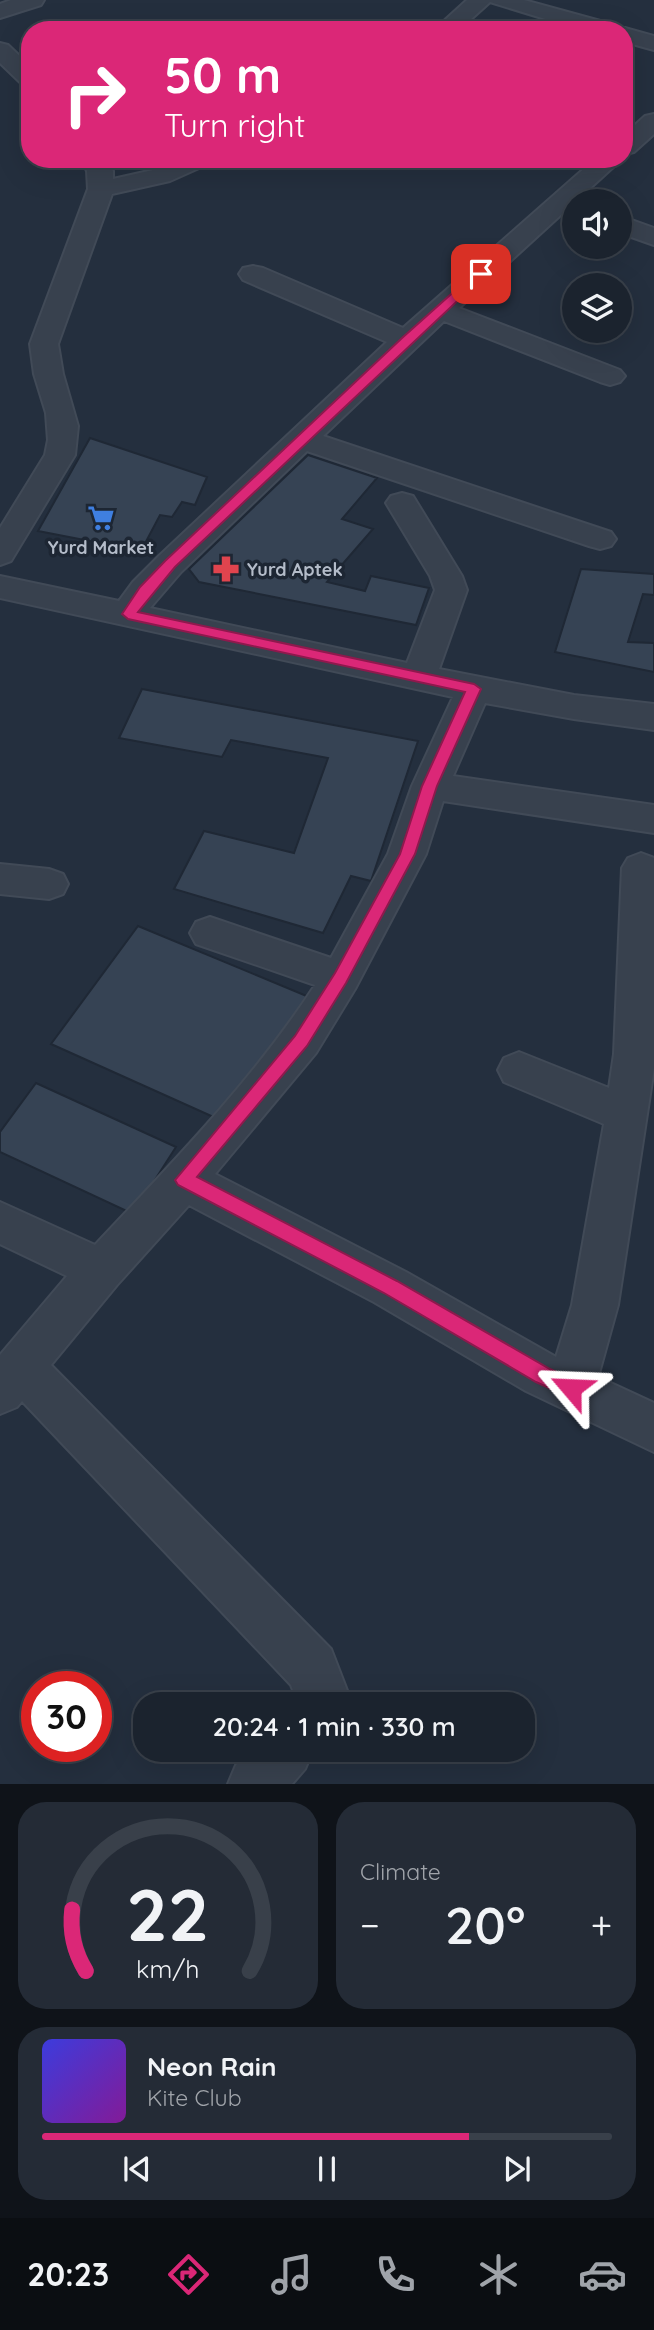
<!DOCTYPE html>
<html lang="en">
<head>
<meta charset="utf-8">
<style>
	:root { --surface:#1b232e; --page:#242b36; --text:#f1f3f6; --muted:#a0a4aa; --line:#39404a; --accent:#db2777 }
	body { margin:0; font-family:Quicksand,sans-serif; background:var(--page); color:var(--text); height:100vh; display:flex; flex-direction:column; font-size:26px; white-space:nowrap }
	* { box-sizing:border-box; margin:0 }
	p { font-size:23px; color:var(--muted) }
	.icon { flex:none; width:38px; height:38px; fill:none; stroke:currentColor; stroke-width:2; stroke-linecap:round; stroke-linejoin:round }
	.map { position:relative; height:1784px; overflow:hidden }
	.panel { display:flex; flex-direction:column; gap:18px; padding:18px; background:#0f1319; flex:1 }
	.panel>* { flex:none }
	.hud { position:absolute; left:21px; top:21px; width:612px; height:147px; border-radius:28px; box-shadow:0 7px 28px #0002,0 0 0 2px var(--line); background:#db2777; color:#fff; overflow:hidden }
	.buttons { position:absolute; left:562px; top:189px; display:grid; gap:14px }
	.buttons a { display:grid; place-items:center; width:70px; height:70px; border-radius:50%; background:var(--surface); box-shadow:0 7px 28px #0002,0 0 0 2px var(--line); font-size:35px }
	.speed { position:absolute; left:21px; top:1671px; display:flex; gap:14px; font-size:35px; font-weight:700; text-align:center }
	.speed>* { display:grid; place-content:center; width:91px; height:91px; border-radius:50%; background:var(--surface); box-shadow:0 7px 28px #0002,0 0 0 2px var(--line); line-height:1 }
	.speed .limit { border:10px solid #d22; background:#fff; color:#111 }
	.pin { position:absolute; display:grid; place-items:center; width:60px; height:60px; color:#fff; margin:-30px; border-radius:14px; box-shadow:0 4px 10px #0006 }
	.me { position:absolute; width:77px; margin:-38px; rotate:296deg; stroke-linejoin:round; filter:drop-shadow(0 0 5px #0008) }
	.turn { display:flex; align-items:center; gap:24px; height:147px; padding:0 28px; font-size:32px }
	.turn .icon { width:91px; height:91px; stroke-width:2.5 }
	.turn b { display:block; font-size:49px; line-height:60px }
	.big { font-size:52px; font-weight:600; line-height:1.1 }
	.panel .tile { flex:1; display:flex; flex-direction:column; justify-content:center; gap:10px; min-width:0; padding:0 24px; border-radius:28px; background:var(--page) }
	.panel .dial { align-items:center; gap:0 }
	.dial svg { height:182px; overflow:visible; fill:none; stroke:var(--line); stroke-width:7; stroke-linecap:round; text-anchor:middle }
	.dial text { fill:var(--text); stroke:none }
	.song { display:flex; align-items:center; gap:21px }
	.cover { width:84px; height:84px; border-radius:10px; background:linear-gradient(135deg,hsl(240 70% 55%),hsl(290 70% 35%)) }
	.played { height:7px; border-radius:4px; background:linear-gradient(90deg,var(--accent) 75%,var(--line) 75%) }
	.keys { display:flex; justify-content:space-around; direction:ltr }
	.heat { display:flex; justify-content:space-between; align-items:center; font-size:38px; direction:ltr }
	.panel .tiles { flex:1; display:grid; gap:18px; grid-template-columns:1fr 1fr }
	.tile:last-child { grid-column:span 2 }
	.trip { position:absolute; left:133px; top:1692px; width:402px; height:70px; border-radius:28px; background:var(--surface); box-shadow:0 7px 28px #0002,0 0 0 2px var(--line); font-weight:600; line-height:70px; text-align:center }
	.tabs { display:flex; height:112px; justify-content:space-around; align-items:center; background:#0b0e12; color:var(--muted) }
	.tabs .icon { width:49px; height:49px }
	.tabs .on { color:var(--accent) }
	.tabs b { font-size:32px; color:var(--text) }
	.map>svg:first-child { display:block }
</style>
</head>
<body>
<div class="map">
<svg width="654" height="1784" viewBox="0 0 654 1784">
	<rect width="100%" height="100%" fill="#242f3e"/>
	<path fill="#364354" stroke="#1f2835" stroke-width="2" d="M90,438l117,39 -12,28 -13,-3 -10,15 -12,-2 -19,36 -103,-20z
		M308,455l69,23 -35,41 31,10 -46,53 38,9 6,-15 58,12 -13,37 -217,-43 -10,-13z
		M581,569l73,5v21l-11,-1 -15,48 26,1v29l-99,-20z
		M142,689l276,52 -47,140 -20,-5 -28,57 -149,-44 30,-58 90,22 34,-95 -97,-18 -9,17 -103,-19z
		M138,926l171,71 -80,127 -178,-80z
		M36,1083l140,64 -43,67 -133,-62v-20z"/>
	<g fill="none" stroke-linecap="round" stroke-linejoin="round">
		<g stroke="#414a57" stroke-width="4">
			<path id="minor" d="M11,0h33l-3,5 -41,13v-14z
				M467,0h57l91,25 3,5h-37l-91,-28 -31,28h-25z
				M625,28l29,8v14l-29,-8v-12h-6z
				M0,43l8,2 22,21v20l-8,-2 -22,-21z
				M654,114v20l-20,18 -9,2v-20l20,-18z
				M81,159h25l7,12v8l40,-9 25,-11h33l-3,5 -38,17 -58,13 -54,150 5,30 15,52 -3,29 -64,106 -11,4v-37l45,-73 3,-15 -2,-27 -12,-39 -4,-30 58,-155 -1,-18z
				M595,159h27l-163,149 161,62 5,6 -5,6 -10,3 -10,-3 -156,-61 -121,115 288,96 5,7 -5,7 -11,3 -11,-3 -282,-95 -126,121 -31,36 257,55 28,-73 -5,-14 -44,-73 5,-7 11,-3 11,3 49,80 5,14 -28,79 135,26 80,9v26l-80,-11 -89,-16 -32,73 201,29v28l-211,-32 -17,53 -71,135 -39,64 -101,121 191,98 150,85 16,-52 32,-181 -100,-42 -6,-12 6,-12 15,-6 90,36 5,-34 8,-186 6,-10 13,-5 13,5v210l-36,237 -20,72 56,26v49l-128,-61 -152,-89 -185,-97 -72,80 -66,80 280,284 17,44 -4,11h-54l4,-11 -3,-8 -269,-284 -5,6 -17,7v-59l67,-79 -67,-32v-42l95,43c77,-82 158,-165 220,-260l-119,-41 -6,-11 6,-11 14,-5 121,41 57,-104 24,-68 41,-89 -453,-99v-22l119,25 14,-19 26,-26 228,-214 -144,-62 -4,-6 4,-6 10,-2 10,2 140,60z
				M620,216l34,12v17l-34,-12z
				M0,864l49,5 14,5 5,10 -5,10 -14,5 -49,-5z
				M249,1750h64l-8,19 -13,15h-64l8,-19z"/>
		</g>
		<use href="#minor" fill="#38414e" fill-rule="evenodd"/>
	</g>
	<path fill="#db2777" stroke="#8e194d" stroke-width="2" d="M477,271l9,3 -311,293 -37,45 336,72 7,5 -44,97 -22,68 -69,129 -39,63 -110,131 200,104 153,88 28,13 3,6 -3,7 -7,3 -35,-16 -152,-89 -206,-108 -3,-5 120,-144 40,-63 65,-119 22,-68 43,-94 -337,-73 -6,-5 18,-27 25,-26 237,-223z"/>
	<defs>
		<g id="supermarket-bare" transform="scale(2.1)"><path d="M-6-5.5h2.5l.6 2H6L4.5 2H-2.5L-4.4-4H-6ZM-1.5 3.2a1.3 1.3 0 1 0 .1 0ZM3 3.2a1.3 1.3 0 1 0 .1 0Z" fill="#3f7fe0" stroke="#1d2633" stroke-width="2.5" paint-order="stroke"/></g>
		<g id="pharmacy-bare" transform="scale(2.1)"><path d="M-2-6h4v4h4v4h-4v4h-4v-4h-4v-4h4Z" fill="#e0444e" stroke="#1d2633" stroke-width="2.5" paint-order="stroke"/></g>
	</defs>
	<g fill-rule="evenodd">
		<use href="#supermarket-bare" x="101" y="518"/>
		<use href="#pharmacy-bare" x="226" y="569"/>
	</g>
	<g text-anchor="middle" dominant-baseline="central" stroke-width="7" stroke-linejoin="round" paint-order="stroke">
		<g font-size="18" font-weight="bold" fill="#b4bcc9" stroke="#1d2633">
			<text x="101" y="547">Yurd Market</text>
			<text x="247" y="569" text-anchor="start">Yurd Aptek</text>
		</g>
	</g>
</svg>
<div class="buttons">
<a><svg class="icon" aria-label="sound" viewBox="0 0 24 24"><path d="M4 9h4l5-4v14l-5-4H4zM17 9q2 3 0 6"/></svg></a>
<a><svg class="icon" aria-label="layers" viewBox="0 0 24 24"><path d="M12 4l9 5-9 5-9-5zM3 14l9 5 9-5"/></svg></a>
</div>
<div class="speed"><div class="limit">30</div></div>
<div class="pin" style="left:481px;top:274px;background:#d93025"><svg class="icon" aria-label="arrive" viewBox="0 0 24 24"><path d="M6 21V4h12l-3 4 3 4H6"/></svg></div>
<svg class="me" style="left:571px;top:1388px" viewBox="-20 -20 40 40"><path d="M0-17L14 15 0 8-14 15z" fill="#db2777" stroke="#fff" stroke-width="4"/></svg>
<div class="trip">20:24 · 1 min · 330 m</div>
<div class="hud">
<div class="turn"><svg class="icon" aria-label="right" viewBox="0 0 24 24"><path d="M7 20v-9h11M14 6l5 5-5 5"/></svg><div><b>50 m</b>Turn right</div></div>
</div>
</div>
<section class="panel">
<div class="tiles">
<div class="tile dial"><svg viewBox="0 0 100 80">
<path d="M14 69A42 42 0 1 1 86 69"/>
<path d="M14 69A42 42 0 0 1 8 42" stroke="#db2777"/>
<text x="50" y="56" font-size="32" font-weight="700">22</text>
<text x="50" y="72" font-size="11">km/h</text>
</svg></div>
<div class="tile"><p>Climate</p>
<div class="heat"><a>−</a><b class="big">20°</b><a>+</a></div>
</div>
<div class="tile">
<div class="song"><i class="cover"></i><div><b>Neon Rain</b><p>Kite Club</p></div></div>
<div class="played"></div>
<div class="keys"><svg class="icon" aria-label="previous" viewBox="0 0 24 24"><path d="M18 5L8 12l10 7zM5 5v14"/></svg><svg class="icon" aria-label="pause" viewBox="0 0 24 24"><path d="M8 5v14M16 5v14"/></svg><svg class="icon" aria-label="next" viewBox="0 0 24 24"><path d="M6 5l10 7-10 7zM19 5v14"/></svg></div>
</div>
</div>
</section>
<nav class="tabs">
<b>20:23</b>
<svg class="icon on" aria-label="directions" viewBox="0 0 24 24"><path d="M12 3l9 9-9 9-9-9zM9 14v-3h6M13 9l2 2-2 2"/></svg>
<svg class="icon" aria-label="music" viewBox="0 0 24 24"><path d="M9 18V5l10-2v13"/><circle cx="6" cy="18" r="3"/><circle cx="16" cy="16" r="3"/></svg>
<svg class="icon" aria-label="phone" viewBox="0 0 24 24"><path d="M5 4h4l2 5-3 2q2 4 5 5l2-3 5 2v4C11 20 4 13 5 4z"/></svg>
<svg class="icon" aria-label="climate" viewBox="0 0 24 24"><path d="M12 3v18M4 7l16 10M4 17L20 7"/></svg>
<svg class="icon" aria-label="car" viewBox="0 0 24 24"><path d="M5 17H2v-5l4-1 3-4h7l3 4 3 1v5h-3M9 17h6M6 11h13"/><circle cx="7" cy="17" r="2"/><circle cx="17" cy="17" r="2"/></svg>
</nav>
</body>
</html>
